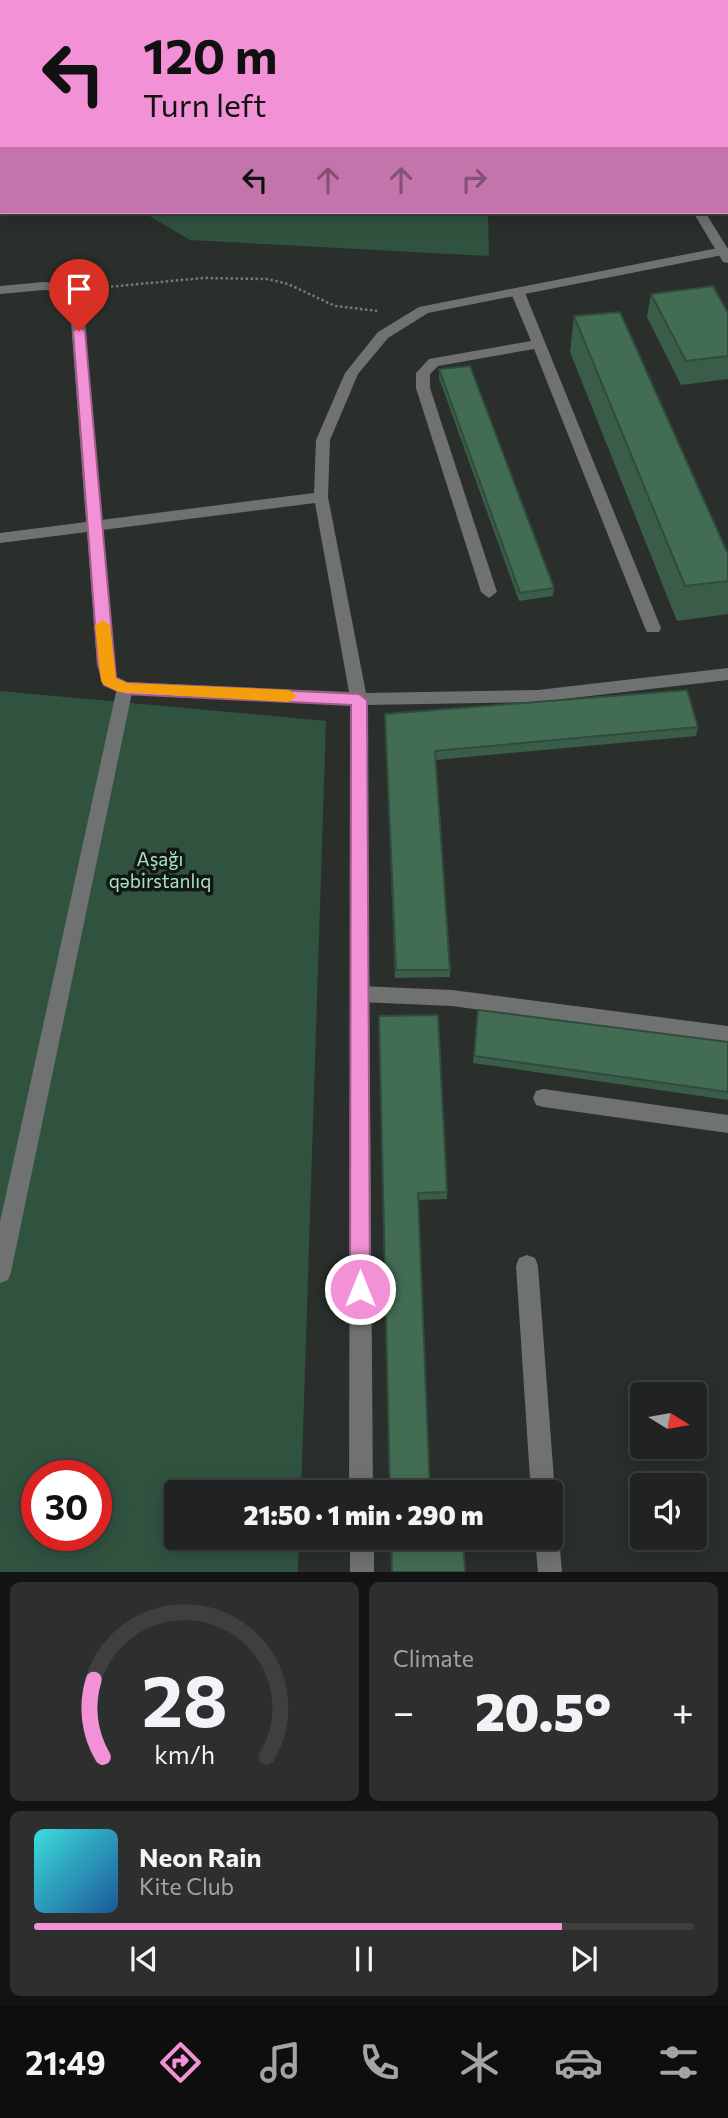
<!DOCTYPE html>
<html lang="en">
<head>
<meta charset="utf-8">
<style>
	:root { --surface:#202321; --page:#2d2f2e; --text:#f1f3f6; --muted:#a2a4a5; --line:#3d403f; --accent:#f391d6 }
	body { margin:0; font-family:Commissioner,sans-serif; background:var(--page); color:var(--text); height:100vh; display:flex; flex-direction:column; font-size:26px; white-space:nowrap }
	* { box-sizing:border-box; margin:0 }
	p { font-size:23px; color:var(--muted) }
	.icon { flex:none; width:38px; height:38px; fill:none; stroke:currentColor; stroke-width:2; stroke-linecap:round; stroke-linejoin:round }
	.map { position:relative; height:1572px; overflow:hidden }
	.side { display:flex; flex-direction:column; gap:10px; padding:10px; background:#121312; flex:1 }
	.side>* { flex:none }
	.guide { position:absolute; left:0px; top:0px; width:728px; height:214px; box-shadow:0 4px 18px #0003,0 0 0 2px var(--line); background:#f391d6; color:#111; overflow:hidden }
	.needle { width:46px; rotate:101deg }
	.tools { position:absolute; left:630px; top:1382px; display:grid; gap:14px }
	.tools a { display:grid; place-items:center; width:77px; height:77px; border-radius:7px; background:var(--surface); box-shadow:0 4px 18px #0003,0 0 0 2px var(--line); font-size:35px }
	.speed { position:absolute; left:21px; top:1460px; display:flex; gap:14px; font-size:35px; font-weight:700; text-align:center }
	.speed>* { display:grid; place-content:center; width:91px; height:91px; border-radius:50%; background:var(--surface); box-shadow:0 4px 18px #0003,0 0 0 2px var(--line); line-height:1 }
	.speed .limit { border:10px solid #d22; background:#fff; color:#111 }
	.pin { position:absolute; display:grid; place-items:center; width:60px; height:60px; color:#fff; margin:-72px -30px; border-radius:50% 50% 50% 0; rotate:-45deg; box-shadow:0 0 7px #0007 }
	.pin .icon { rotate:45deg }
	.me { position:absolute; width:77px; margin:-38px; rotate:0deg; stroke-linejoin:round; filter:drop-shadow(0 0 5px #0008) }
	.turn { display:flex; align-items:center; gap:24px; height:147px; padding:0 28px; font-size:32px }
	.turn .icon { width:91px; height:91px; stroke-width:2.5 }
	.turn b { display:block; font-size:49px; line-height:60px }
	.lanes { display:flex; align-items:center; height:66px; padding:0 28px; background:#0003; justify-content:center; gap:35px; direction:ltr }
	.lanes .off { opacity:.35 }
	.big { font-size:52px; font-weight:800; line-height:1.1 }
	.side .tile { flex:1; display:flex; flex-direction:column; justify-content:center; gap:10px; min-width:0; padding:0 24px; border-radius:10px; background:var(--page) }
	.side .dial { align-items:center; gap:0 }
	.dial svg { height:182px; overflow:visible; fill:none; stroke:var(--line); stroke-width:7; stroke-linecap:round; text-anchor:middle }
	.dial text { fill:var(--text); stroke:none }
	.song { display:flex; align-items:center; gap:21px }
	.cover { width:84px; height:84px; border-radius:10px; background:linear-gradient(135deg,hsl(180 70% 55%),hsl(210 70% 35%)) }
	.played { height:7px; border-radius:4px; background:linear-gradient(90deg,var(--accent) 80%,var(--line) 80%) }
	.keys { display:flex; justify-content:space-around; direction:ltr }
	.heat { display:flex; justify-content:space-between; align-items:center; font-size:38px; direction:ltr }
	.side .tiles { flex:1; display:grid; gap:10px; grid-template-columns:1fr 1fr }
	.tile:last-child { grid-column:span 2 }
	.trip { position:absolute; left:164px; top:1480px; width:399px; height:70px; border-radius:7px; background:var(--surface); box-shadow:0 4px 18px #0003,0 0 0 2px var(--line); font-weight:800; line-height:70px; text-align:center }
	.dock { display:flex; height:112px; justify-content:space-around; align-items:center; background:#0d0e0d; color:var(--muted) }
	.dock .icon { width:49px; height:49px }
	.dock .current { color:var(--accent) }
	.dock b { font-size:32px; color:var(--text) }
	.map>svg:first-child { display:block }
</style>
</head>
<body>
<div class="map">
<svg width="728" height="1572" viewBox="0 0 728 1572">
	<rect width="100%" height="100%" fill="#2a2f2c"/>
	<path fill="#305340" fill-rule="evenodd" d="M143,212h345l1,44 -299,-16z
		M0,691l326,30 -25,772h-124v45h122l-1,34h-298zM37,1475h59v60h-59z"/>
	<g fill="none" stroke-linecap="round" stroke-linejoin="round">
		<path stroke="#757976" stroke-width="2.5" stroke-dasharray="2.5 2.5" stroke-linecap="butt" d="M96,288l107,-10 64,1 21,5 47,22 43,5"/>
		<path fill="#6f7270" fill-rule="evenodd" d="M518,289l7,4 136,335 -2,4h-12l-2,-4 -111,-279 -96,17 -8,8v14l67,204 -8,6 -8,-6 -65,-204v-15l13,-14 102,-18 -20,-48z
			M125,682l8,6 -122,584 -3,8 -8,3v-61l117,-534z
			M360,986l92,4 276,36v18l-276,-38 -92,-4 -7,-2 -3,-6 3,-6z
			M543,1089l185,26v18l-185,-26 -7,-2 -3,-7 3,-7z
			M527,1255l8,3 3,8 17,227 -4,8v-8h-20l-15,-227 3,-8z
			M551,1528l5,1 3,9 3,34h-24l-3,-34h16z"/>
		<path fill="#6f7270" fill-rule="evenodd" d="M726,111h2v6h-2z
			M723,247l5,2v5l-300,59 -40,25 -30,36 -28,66 -2,57 38,196 172,-3 190,-22v12l-190,22 -171,3 6,788h-24l2,-788 -226,-11 -22,-9 -6,-21 -10,-132 -87,11v-10l86,-11 -17,-227 -1,-3 -24,-2 -44,4v-8l44,-4 29,3 5,1 5,9 18,225 213,-27 2,-53 29,-67 33,-41 41,-25zM315,503l34,189 -222,-10 -11,-5 -14,-147z
			M350,1538h24v34h-24z"/>
		<path fill="#6f7270" fill-rule="evenodd" d="M34,0h32l-33,2z
			M563,0h10l1,2h-10z
			M0,1l6,1h-4v5z
			M693,212h12l23,37v14l-5,-1z"/>
	</g>
	<path fill="#3a5d49" d="M651,294l77,19v66l-47,6 -34,-68z
		M574,316l154,238v60l-51,7 -107,-269z
		M439,369l115,219 -1,8 -34,5 -80,-223z
		M385,722l313,5 -2,9 -261,24 15,210v7l-55,1z
		M478,1010l250,32v58l-255,-37z
		M379,1016l68,176v7l-29,1z"/>
	<path fill="#436c55" stroke="#2f4c3c" stroke-width="2" d="M713,286l15,27v43l-42,5 -35,-67z
		M620,312l108,242v27l-43,5 -111,-270z
		M470,366l84,222 -34,5 -81,-224z
		M687,690l11,37 -263,24 15,219h-54l-11,-256z
		M478,1010l250,32v50l-254,-36z
		M438,1015l9,177 -29,1 12,300h-40l-11,-477z
		M391,1538h72l2,34h-73z"/>
	<path fill="#f391d6" stroke="#9e5e8b" stroke-width="2" d="M79,327l6,4 31,347 11,5 232,11 8,6 3,589 -3,7 -7,3 -7,-3 -3,-7 1,-584 -226,-11 -21,-9 -6,-21 -25,-333z"/>
	<path fill="#f59e0b" d="M103,620l7,5 6,53 11,5 162,7 8,6 -8,6 -170,-10 -15,-7 -3,-4 -6,-56z"/>
	<g text-anchor="middle" dominant-baseline="central" stroke-width="7" stroke-linejoin="round" paint-order="stroke">
		<g font-size="19" fill="#a2e7c0" stroke="#141615">
			<text x="160" y="858">Aşağı<tspan x="160" dy="22">qəbirstanlıq</tspan></text>
		</g>
	</g>
</svg>
<div class="tools">
<a><svg class="needle" viewBox="-14 -14 28 28"><path d="M0-13l5 13h-10z" fill="#e53935"/><path d="M0 13l5-13h-10z" fill="#a2a4a5"/></svg></a>
<a><svg class="icon" aria-label="sound" viewBox="0 0 24 24"><path d="M4 9h4l5-4v14l-5-4H4zM17 9q2 3 0 6"/></svg></a>
</div>
<div class="speed"><div class="limit">30</div></div>
<div class="pin" style="left:79px;top:331px;background:#d93025"><svg class="icon" aria-label="arrive" viewBox="0 0 24 24"><path d="M6 21V4h12l-3 4 3 4H6"/></svg></div>
<svg class="me" style="left:360px;top:1289px" viewBox="-20 -20 40 40"><circle r="17" fill="#f391d6" stroke="#fff" stroke-width="3"/><path d="M0-11L8 9 0 5-8 9z" fill="#fff"/></svg>
<div class="trip">21:50 · 1 min · 290 m</div>
<div class="guide">
<div class="turn"><svg class="icon" aria-label="left" viewBox="0 0 24 24"><path d="M17 20v-9H6M10 6l-5 5 5 5"/></svg><div><b>120 m</b>Turn left</div></div>
<div class="lanes"><svg class="icon" aria-label="left" viewBox="0 0 24 24"><path d="M17 20v-9H6M10 6l-5 5 5 5"/></svg><svg class="icon off" aria-label="ahead" viewBox="0 0 24 24"><path d="M12 20V5M6 11l6-6 6 6"/></svg><svg class="icon off" aria-label="ahead" viewBox="0 0 24 24"><path d="M12 20V5M6 11l6-6 6 6"/></svg><svg class="icon off" aria-label="right" viewBox="0 0 24 24"><path d="M7 20v-9h11M14 6l5 5-5 5"/></svg></div>
</div>
</div>
<section class="side">
<div class="tiles">
<div class="tile dial"><svg viewBox="0 0 100 80">
<path d="M14 69A42 42 0 1 1 86 69"/>
<path d="M14 69A42 42 0 0 1 10 35" stroke="#f391d6"/>
<text x="50" y="56" font-size="32" font-weight="700">28</text>
<text x="50" y="72" font-size="11">km/h</text>
</svg></div>
<div class="tile"><p>Climate</p>
<div class="heat"><a>−</a><b class="big">20.5°</b><a>+</a></div>
</div>
<div class="tile">
<div class="song"><i class="cover"></i><div><b>Neon Rain</b><p>Kite Club</p></div></div>
<div class="played"></div>
<div class="keys"><svg class="icon" aria-label="previous" viewBox="0 0 24 24"><path d="M18 5L8 12l10 7zM5 5v14"/></svg><svg class="icon" aria-label="pause" viewBox="0 0 24 24"><path d="M8 5v14M16 5v14"/></svg><svg class="icon" aria-label="next" viewBox="0 0 24 24"><path d="M6 5l10 7-10 7zM19 5v14"/></svg></div>
</div>
</div>
</section>
<nav class="dock">
<b>21:49</b>
<svg class="icon current" aria-label="directions" viewBox="0 0 24 24"><path d="M12 3l9 9-9 9-9-9zM9 14v-3h6M13 9l2 2-2 2"/></svg>
<svg class="icon" aria-label="music" viewBox="0 0 24 24"><path d="M9 18V5l10-2v13"/><circle cx="6" cy="18" r="3"/><circle cx="16" cy="16" r="3"/></svg>
<svg class="icon" aria-label="phone" viewBox="0 0 24 24"><path d="M5 4h4l2 5-3 2q2 4 5 5l2-3 5 2v4C11 20 4 13 5 4z"/></svg>
<svg class="icon" aria-label="climate" viewBox="0 0 24 24"><path d="M12 3v18M4 7l16 10M4 17L20 7"/></svg>
<svg class="icon" aria-label="car" viewBox="0 0 24 24"><path d="M5 17H2v-5l4-1 3-4h7l3 4 3 1v5h-3M9 17h6M6 11h13"/><circle cx="7" cy="17" r="2"/><circle cx="17" cy="17" r="2"/></svg>
<svg class="icon" aria-label="filters" viewBox="0 0 24 24"><path d="M4 7h16M4 17h16"/><circle cx="9" cy="7" r="2"/><circle cx="15" cy="17" r="2"/></svg>
</nav>
</body>
</html>
